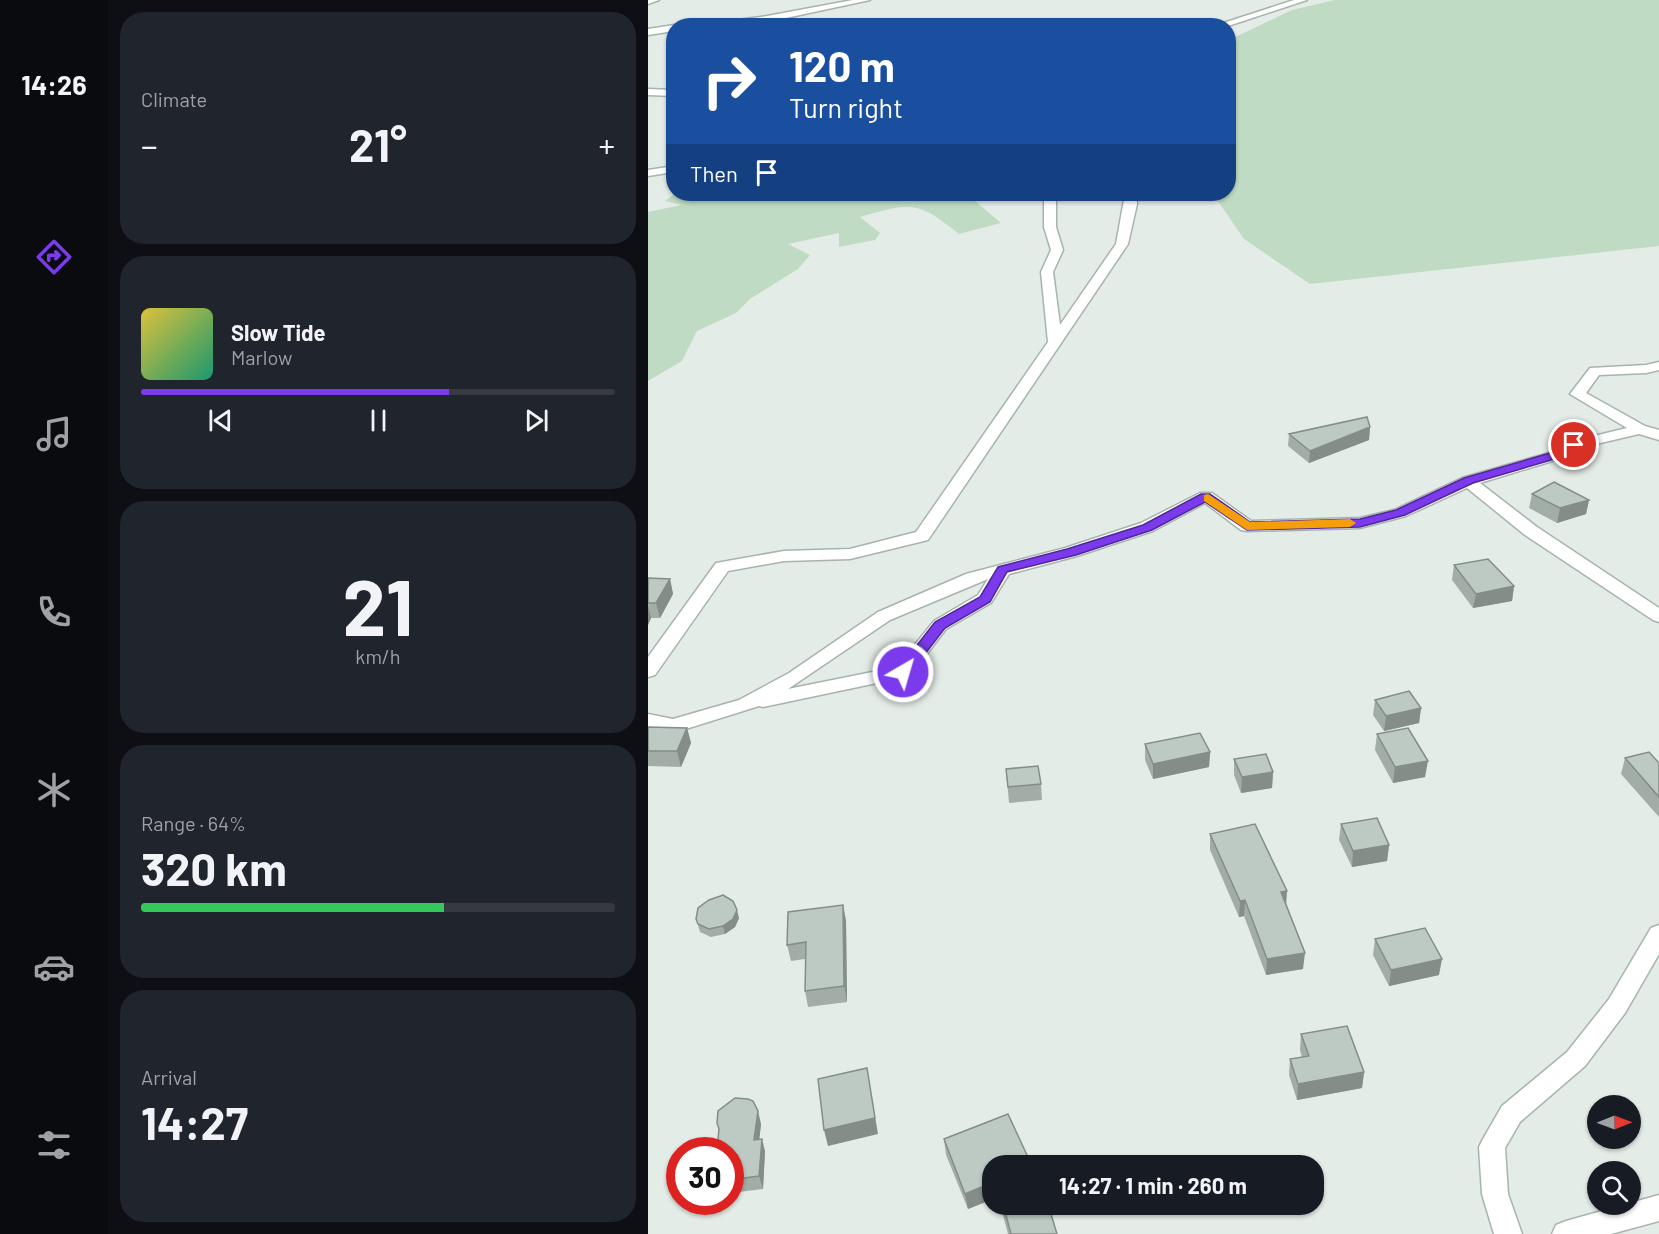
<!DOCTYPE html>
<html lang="en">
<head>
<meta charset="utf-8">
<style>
	:root { --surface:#171b24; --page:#20242c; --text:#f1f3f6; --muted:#9ea1a6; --line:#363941; --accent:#7c3aed }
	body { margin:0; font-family:Barlow,sans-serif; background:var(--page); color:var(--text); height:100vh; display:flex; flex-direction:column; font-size:22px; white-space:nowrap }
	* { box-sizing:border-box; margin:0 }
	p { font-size:20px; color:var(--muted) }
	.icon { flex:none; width:33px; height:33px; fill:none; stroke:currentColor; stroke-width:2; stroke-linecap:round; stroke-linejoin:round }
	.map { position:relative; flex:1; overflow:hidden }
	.drawer { display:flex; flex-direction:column; gap:12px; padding:12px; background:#0d0f14; width:540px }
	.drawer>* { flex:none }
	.banner { position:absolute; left:18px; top:18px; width:570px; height:183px; border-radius:24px; box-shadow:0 2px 4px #0004; background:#1a4fa0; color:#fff; overflow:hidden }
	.needle { width:39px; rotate:89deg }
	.fabs { position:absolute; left:939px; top:1095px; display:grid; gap:12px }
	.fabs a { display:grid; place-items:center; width:54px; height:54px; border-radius:50%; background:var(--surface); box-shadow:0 2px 4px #0004; font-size:30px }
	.speed { position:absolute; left:18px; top:1137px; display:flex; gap:12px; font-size:30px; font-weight:700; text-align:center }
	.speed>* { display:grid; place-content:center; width:78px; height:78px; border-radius:50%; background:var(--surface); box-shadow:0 2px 4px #0004; line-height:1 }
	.speed .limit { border:9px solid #d22; background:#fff; color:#111 }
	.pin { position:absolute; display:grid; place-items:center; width:51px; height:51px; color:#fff; margin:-26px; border:3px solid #fff; border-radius:50%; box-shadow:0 2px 6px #0007 }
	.me { position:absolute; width:66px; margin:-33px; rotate:38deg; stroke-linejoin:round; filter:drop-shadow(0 0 4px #0008) }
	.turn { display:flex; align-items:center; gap:21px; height:126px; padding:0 24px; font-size:27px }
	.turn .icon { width:78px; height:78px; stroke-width:2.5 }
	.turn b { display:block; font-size:42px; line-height:51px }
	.then { display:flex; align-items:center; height:57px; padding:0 24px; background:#0003; gap:12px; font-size:22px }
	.big { font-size:45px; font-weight:700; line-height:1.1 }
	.drawer .widget { flex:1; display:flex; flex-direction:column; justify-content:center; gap:9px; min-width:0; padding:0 21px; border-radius:24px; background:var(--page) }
	.drawer .dial { align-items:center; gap:0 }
	.dial b { font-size:78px; line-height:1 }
	.song { display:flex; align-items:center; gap:18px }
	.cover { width:72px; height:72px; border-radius:9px; background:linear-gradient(135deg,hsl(50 70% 55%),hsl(160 70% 35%)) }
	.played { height:6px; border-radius:3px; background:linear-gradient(90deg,var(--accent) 65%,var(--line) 65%) }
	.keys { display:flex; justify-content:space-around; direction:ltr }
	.heat { display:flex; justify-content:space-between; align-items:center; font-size:33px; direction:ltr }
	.charge { height:9px; border-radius:4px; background:linear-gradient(90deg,#34c759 64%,var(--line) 0) }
	.trip { position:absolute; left:334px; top:1155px; width:342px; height:60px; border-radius:24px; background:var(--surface); box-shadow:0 2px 4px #0004; font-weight:700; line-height:60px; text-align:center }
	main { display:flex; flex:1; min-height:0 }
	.tab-bar { display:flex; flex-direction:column; width:108px; justify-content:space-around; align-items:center; background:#090b0e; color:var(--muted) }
	.tab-bar .icon { width:42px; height:42px }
	.tab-bar .current { color:var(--accent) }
	.tab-bar b { font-size:27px; color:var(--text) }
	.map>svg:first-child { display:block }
</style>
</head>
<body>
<main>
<nav class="tab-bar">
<b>14:26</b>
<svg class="icon current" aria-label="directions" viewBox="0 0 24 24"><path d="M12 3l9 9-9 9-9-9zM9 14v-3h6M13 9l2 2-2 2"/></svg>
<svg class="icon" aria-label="music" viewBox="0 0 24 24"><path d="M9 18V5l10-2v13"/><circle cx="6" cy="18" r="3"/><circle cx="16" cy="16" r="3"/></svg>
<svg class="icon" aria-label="phone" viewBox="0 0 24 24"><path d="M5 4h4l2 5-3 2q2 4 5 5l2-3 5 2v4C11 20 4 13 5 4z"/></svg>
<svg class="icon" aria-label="climate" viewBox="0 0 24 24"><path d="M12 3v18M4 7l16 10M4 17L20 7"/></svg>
<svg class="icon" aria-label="car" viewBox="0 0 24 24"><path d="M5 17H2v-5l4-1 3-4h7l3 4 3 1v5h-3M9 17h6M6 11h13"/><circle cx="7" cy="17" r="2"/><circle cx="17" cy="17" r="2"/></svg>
<svg class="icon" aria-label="filters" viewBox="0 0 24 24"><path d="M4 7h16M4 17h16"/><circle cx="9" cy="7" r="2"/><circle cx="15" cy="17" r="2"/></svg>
</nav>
<section class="drawer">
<div class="widget"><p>Climate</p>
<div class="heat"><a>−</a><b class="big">21°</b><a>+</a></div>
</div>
<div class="widget">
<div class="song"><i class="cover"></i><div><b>Slow Tide</b><p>Marlow</p></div></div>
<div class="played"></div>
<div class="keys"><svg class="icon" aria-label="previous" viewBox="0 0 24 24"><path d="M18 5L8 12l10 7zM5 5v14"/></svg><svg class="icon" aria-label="pause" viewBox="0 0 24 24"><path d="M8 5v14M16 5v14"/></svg><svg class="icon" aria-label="next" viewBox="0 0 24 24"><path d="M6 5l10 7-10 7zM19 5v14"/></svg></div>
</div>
<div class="widget dial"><b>21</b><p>km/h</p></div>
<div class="widget"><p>Range · 64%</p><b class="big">320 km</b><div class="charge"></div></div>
<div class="widget"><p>Arrival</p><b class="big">14:27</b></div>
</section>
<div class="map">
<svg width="1011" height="1234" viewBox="0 0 1011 1234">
	<rect width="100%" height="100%" fill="#e4ece7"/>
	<path fill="#c0dbc3" d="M687,0h324v246l-349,38 -66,-45 -31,-45h15l1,-154 63,-30z
		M26,194h237l38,7 18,-7 34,29 -42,11c-42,-34 -49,-31 -99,-17l20,16 -5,7 -36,7v-14l-51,11 22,11 -12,14 -48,30 -14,14 -39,18 -15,30 -34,20v-169l33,-7 -16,-4z"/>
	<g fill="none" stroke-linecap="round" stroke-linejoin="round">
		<g stroke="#a7b4ad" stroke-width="3">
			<path id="minor" d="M0,0h11l-11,4z
				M205,0h17l-103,22 -39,4h-36l75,-10z
				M646,0h13l-79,26h-14z
				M26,25v6l-26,4v-6z
				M0,89l26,1v6l-26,-1z
				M26,166v6l-26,4v-6z
				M393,194h11l4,6v27l7,23 -10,22 7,53 56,-81 9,-50h11l1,10 -9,40 -200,296 -78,19 -66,2 -56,10 -73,104 -7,2v-20l68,-94 68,-12 66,-2 66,-17 132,-190 -7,-70 10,-22 -7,-23v-27z
				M1011,362v8l-13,3 -47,2 -13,18 59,33 14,4v10l-20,-6 -60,14 -20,11 -79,24 57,44 122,81v14l-6,-2 -128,-85 -58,-47 -61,28 -46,12 -113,3 -6,-1 -36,-27 -52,28 -76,25 -68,18 -18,29 -45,26 -36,47 -147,31 -4,-1 -86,27 -25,-5v-14l25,5 66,-19 50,-27 89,-61 88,-38 99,-26 76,-25 59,-30h12l39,28 109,-3 34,-8 68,-32 87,-25 20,-11 58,-14 -57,-34 20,-26 56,-3zM340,579l-10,16 -44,26 -37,46 -109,22 102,-69z
				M1011,925v29l-34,59 -40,53 -65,56 -15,26 3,46 14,40h-28l-12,-40 -3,-47 4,-8 19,-33 65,-54 42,-53 42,-71z
				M1011,1195v26l-48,13h-59l4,-9 10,-4z"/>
		</g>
		<use href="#minor" fill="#fff" fill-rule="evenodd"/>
	</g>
	<path fill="#a3ada8" d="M722,427l-1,13 -60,23 -21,-17 1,-12z
		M884,494l57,6 -3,14 -29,9 -28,-15z
		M806,565l60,21 -2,15 -39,7 -21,-28z
		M0,578l22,1 3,15 -13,24h-9l-3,7z
		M727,700l46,8 -2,15 -35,8 -11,-16z
		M0,727l39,1 4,15 -10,24 -33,-1z
		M729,734l48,43 -32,6 -18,-33z
		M497,744l65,8 -1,15 -56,12 -8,-19z
		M977,758l34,5v54l-38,-43z
		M586,759l39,13 -1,16 -31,5 -7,-18z
		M358,769l35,15 1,16 -33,3z
		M693,824l48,21 -2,16 -35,6 -13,-27z
		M562,834l76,70 17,65 -37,6 -22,-59 -5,1 -29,-67z
		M195,905l3,16 1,81 -39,5 -3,-16v-32l-14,2 -4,-16z
		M91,918l-4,9 -10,7 -14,3 -11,-5 -4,-13z
		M727,939l64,36 -50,11 -16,-31z
		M653,1034l63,38 -2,16 -65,12 -8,-25 1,-16 12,-2 -2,-7z
		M69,1123l44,1 -2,15 6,12 -2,38 -33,4v-43l-11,-19z
		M296,1139l49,27v33l-25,10 -22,-54z
		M352,1204h48l9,30h-49z"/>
	<path fill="#848d88" d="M722,427l-1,13 -60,23 1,-12z
		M941,500l-3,14 -29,9 3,-15z
		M22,579l3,15 -13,24 -4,-15z
		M866,586l-2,15 -39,7 3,-14z
		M0,606l3,12 -3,7z
		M773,708l-2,15 -35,8 2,-15z
		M39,728l4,15 -10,24 -4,-16z
		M562,752l-1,15 -56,12v-15z
		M780,761l-3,16 -32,6 2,-16z
		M625,772l-1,16 -31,5 1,-16z
		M741,845l-2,16 -35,6 1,-16z
		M639,891l-1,16 -5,-15z
		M597,900l-1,16 -5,1 1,-16z
		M195,905l3,16 1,81 -3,-16z
		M89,910l2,8 -4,9 -10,7 -2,-8z
		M657,953l-2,16 -37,6 1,-16z
		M794,959l-3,16 -50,11 2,-16z
		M219,1068l11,66 -50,12 -4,-16z
		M716,1072l-2,16 -65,12 1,-16z
		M110,1111l3,13 -3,28 -4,-12z
		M114,1139l3,12 -2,38 -4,-13z
		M345,1182v17l-25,10 -3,-15z"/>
	<path fill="#bdc9c3" stroke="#848d88" stroke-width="1.5" d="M719,417l3,10 -60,24 -21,-17z
		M906,482l35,18 -29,8 -28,-14z
		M840,559l26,27 -38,8 -22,-29z
		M0,578l22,1 -14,24h-8z
		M761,691l12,17 -35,8 -11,-16z
		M0,727l39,1 -10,23h-29z
		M760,728l20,33 -33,6 -18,-33z
		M552,733l10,19 -57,12 -8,-20z
		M1001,752l10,11v34l-34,-39z
		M618,754l7,18 -31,5 -8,-18z
		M390,766l3,18 -33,3 -2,-18z
		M729,818l12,27 -36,6 -12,-27z
		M607,824l32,67 -6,1 24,61 -38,6 -22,-59 -5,1 -30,-67z
		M75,895l10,6 4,9 -4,9 -10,7 -14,3 -11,-5 -2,-5 2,-11 11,-8z
		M195,905l1,81 -39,5 1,-49 -19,3 1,-33z
		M777,928l17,31 -51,11 -16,-31z
		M699,1026l17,46 -66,12 -8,-25 19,-3 -8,-22z
		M219,1068l8,50 -51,12 -6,-51z
		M87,1098l13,1 5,2 5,10 -4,29 8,-1 -3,37 -29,4v-30h-13l2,-21 -2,-6 1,-12z
		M360,1114l24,52h-39v16l-28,12 -21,-55z
		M355,1204h45l9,30h-46z"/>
	<path fill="#7c3aed" stroke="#51269a" stroke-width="1.5" d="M926,441l6,4 -2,2 -20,11 -85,25 -68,32 -45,12 -113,3 -42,-28 -53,28 -76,25 -69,17 -17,30 -45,26 -37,48 -5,1 -7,-5 39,-50 45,-25 18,-30 69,-18 76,-24 58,-31h9l40,28 110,-3 36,-9 68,-32 86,-25z"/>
	<path fill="#f59e0b" d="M560,494l42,28 100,-3 6,4 -6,4 -103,3 -43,-29v-6z"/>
</svg>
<div class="fabs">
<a><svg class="needle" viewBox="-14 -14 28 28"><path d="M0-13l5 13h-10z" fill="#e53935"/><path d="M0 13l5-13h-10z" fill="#9ea1a6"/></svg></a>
<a><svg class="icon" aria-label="search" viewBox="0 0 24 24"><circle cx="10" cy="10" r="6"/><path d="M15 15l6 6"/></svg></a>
</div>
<div class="speed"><div class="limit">30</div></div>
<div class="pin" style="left:926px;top:445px;background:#d93025"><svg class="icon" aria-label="arrive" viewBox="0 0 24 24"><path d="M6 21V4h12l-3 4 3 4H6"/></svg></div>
<svg class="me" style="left:255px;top:672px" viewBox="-20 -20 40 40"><circle r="17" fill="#7c3aed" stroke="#fff" stroke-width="3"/><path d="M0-11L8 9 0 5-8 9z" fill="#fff"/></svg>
<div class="trip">14:27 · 1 min · 260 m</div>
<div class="banner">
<div class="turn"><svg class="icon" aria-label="right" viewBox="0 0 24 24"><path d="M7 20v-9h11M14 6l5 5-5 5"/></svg><div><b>120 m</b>Turn right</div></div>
<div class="then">Then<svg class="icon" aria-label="arrive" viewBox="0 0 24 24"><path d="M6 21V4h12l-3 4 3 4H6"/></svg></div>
</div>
</div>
</main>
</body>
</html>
